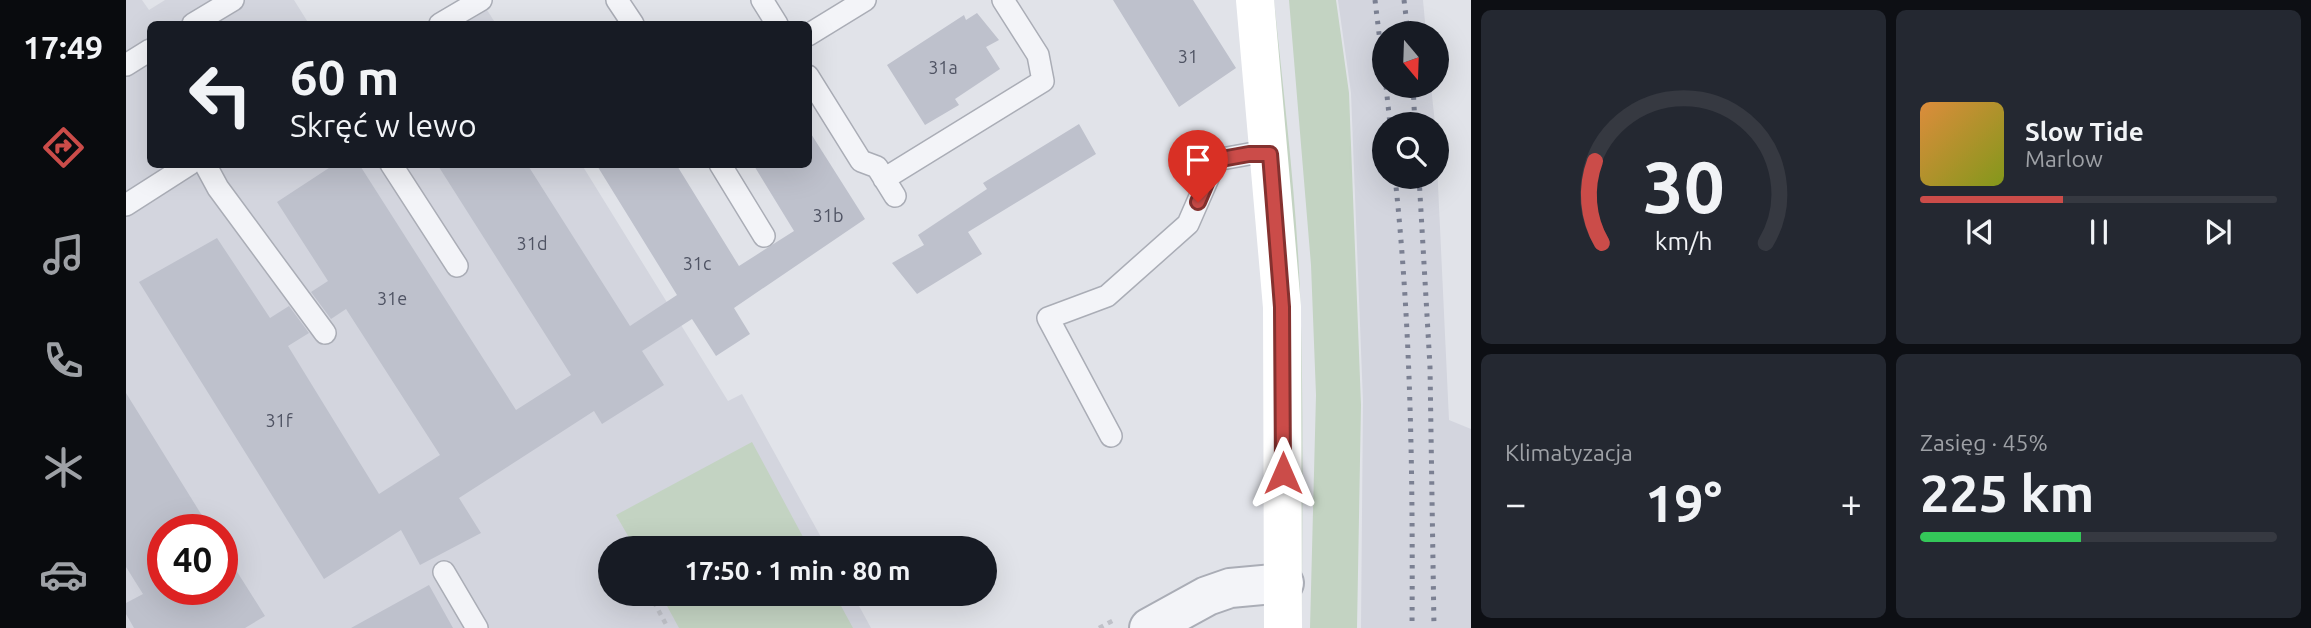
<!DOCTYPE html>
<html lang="pl">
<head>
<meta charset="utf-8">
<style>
	:root { --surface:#171b24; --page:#242831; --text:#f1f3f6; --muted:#9ea1a6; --line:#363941; --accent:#cb4c49 }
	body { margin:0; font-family:Ubuntu,sans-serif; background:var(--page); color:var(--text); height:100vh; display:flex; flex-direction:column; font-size:26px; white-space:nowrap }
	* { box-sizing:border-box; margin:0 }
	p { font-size:23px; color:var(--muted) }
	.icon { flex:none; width:38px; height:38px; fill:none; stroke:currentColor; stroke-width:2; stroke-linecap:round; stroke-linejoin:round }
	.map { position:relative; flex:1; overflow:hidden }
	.side { display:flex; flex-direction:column; gap:10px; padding:10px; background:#0d0f14; width:840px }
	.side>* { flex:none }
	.top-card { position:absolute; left:21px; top:21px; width:665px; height:147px; border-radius:10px; box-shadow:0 7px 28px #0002; background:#171b24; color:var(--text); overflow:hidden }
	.needle { width:46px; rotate:161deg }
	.buttons { position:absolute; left:1246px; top:21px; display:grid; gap:14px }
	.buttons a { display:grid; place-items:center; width:77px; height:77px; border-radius:50%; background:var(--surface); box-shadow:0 7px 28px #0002; font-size:35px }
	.speed { position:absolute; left:21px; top:514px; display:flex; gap:14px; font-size:35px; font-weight:700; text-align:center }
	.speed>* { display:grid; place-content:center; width:91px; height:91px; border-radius:50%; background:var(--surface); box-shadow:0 7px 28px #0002; line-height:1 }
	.speed .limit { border:10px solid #d22; background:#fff; color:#111 }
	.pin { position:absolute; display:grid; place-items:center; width:60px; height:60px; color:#fff; margin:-72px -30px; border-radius:50% 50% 50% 0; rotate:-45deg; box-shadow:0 0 7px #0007 }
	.pin .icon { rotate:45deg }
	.me { position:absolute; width:77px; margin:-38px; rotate:0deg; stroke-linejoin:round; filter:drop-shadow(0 0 5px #0008) }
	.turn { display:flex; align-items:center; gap:24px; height:147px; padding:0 28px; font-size:32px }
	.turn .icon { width:91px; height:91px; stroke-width:2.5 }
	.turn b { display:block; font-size:49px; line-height:60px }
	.big { font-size:52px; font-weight:700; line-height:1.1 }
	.side .tile { flex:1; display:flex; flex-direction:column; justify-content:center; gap:10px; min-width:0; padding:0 24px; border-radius:10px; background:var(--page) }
	.side .dial { align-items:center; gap:0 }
	.dial svg { height:182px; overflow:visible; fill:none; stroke:var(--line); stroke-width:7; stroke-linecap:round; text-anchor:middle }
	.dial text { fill:var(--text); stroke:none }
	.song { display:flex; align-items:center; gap:21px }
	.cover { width:84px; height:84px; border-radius:10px; background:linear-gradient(135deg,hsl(30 70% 55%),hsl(70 70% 35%)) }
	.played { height:7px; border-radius:4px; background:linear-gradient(90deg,var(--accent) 40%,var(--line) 40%) }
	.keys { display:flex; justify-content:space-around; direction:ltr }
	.heat { display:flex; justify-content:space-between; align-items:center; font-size:38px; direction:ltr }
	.charge { height:10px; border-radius:5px; background:linear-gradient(90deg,#34c759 45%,var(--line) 0) }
	.side .tiles { flex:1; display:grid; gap:10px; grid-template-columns:repeat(2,1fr) }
	.trip { position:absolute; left:472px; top:536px; width:399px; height:70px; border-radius:35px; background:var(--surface); box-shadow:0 7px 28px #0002; font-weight:700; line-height:70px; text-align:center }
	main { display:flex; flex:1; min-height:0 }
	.tab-bar { display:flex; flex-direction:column; width:126px; justify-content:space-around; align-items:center; background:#090b0e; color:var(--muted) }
	.tab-bar .icon { width:49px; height:49px }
	.tab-bar .on { color:var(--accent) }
	.tab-bar b { font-size:32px; color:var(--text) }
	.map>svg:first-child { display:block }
</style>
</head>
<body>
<main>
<nav class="tab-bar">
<b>17:49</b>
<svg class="icon on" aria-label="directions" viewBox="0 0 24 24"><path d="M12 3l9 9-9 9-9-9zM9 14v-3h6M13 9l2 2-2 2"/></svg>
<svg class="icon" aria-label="music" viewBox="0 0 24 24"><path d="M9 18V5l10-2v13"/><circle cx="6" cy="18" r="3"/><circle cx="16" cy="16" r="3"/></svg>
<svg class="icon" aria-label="phone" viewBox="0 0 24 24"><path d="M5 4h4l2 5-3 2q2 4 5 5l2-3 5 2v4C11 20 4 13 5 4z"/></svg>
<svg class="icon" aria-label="climate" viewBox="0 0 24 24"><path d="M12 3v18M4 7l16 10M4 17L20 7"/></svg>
<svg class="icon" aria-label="car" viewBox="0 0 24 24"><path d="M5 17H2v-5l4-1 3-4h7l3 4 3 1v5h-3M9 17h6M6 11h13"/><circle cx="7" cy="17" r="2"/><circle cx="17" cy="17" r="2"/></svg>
</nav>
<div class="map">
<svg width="1345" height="628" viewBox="0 0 1345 628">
	<rect width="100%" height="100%" fill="#e1e3e9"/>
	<path fill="#d3d5de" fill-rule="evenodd" d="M0,0h16l7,10 16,-10h129l15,24h-159v140l432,1 146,236 14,-7 85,154h-216v45h241l19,35h-745zM37,530h59v60h-59z
		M1212,0h85l3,33h-42v53h47l4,38h-51v53h53v-13l12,256 22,9v199h-110l2,-227 -12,-308z
		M361,10l9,14h-32z"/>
	<path fill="#c3d3c2" d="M1148,0c10,97 22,195 26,292 4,112 2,224 2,336z
		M1163,0h47l13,93 12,312 -4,223h-47l6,-233 -5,-130z
		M626,442l57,106h-174l-19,-33z
		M534,593h174l19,35h-174z"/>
	<path fill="#bec1cc" d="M987,0h80l43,68 -57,39z
		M851,13l22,27 -13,7 14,22 -45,30 4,6 -34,20 -38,-60 77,-50 2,5z
		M953,124l17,30 -128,78 14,22 -65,40 -25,-31 32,-18 -6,-10 69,-46 -4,-6z
		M682,129l57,90 -131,89 16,26 -34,22 -24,-37 -50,32 22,34 -62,39 -8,-13 -135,87 22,35 -61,32 -19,-35 -77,49 -185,-297 78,-44 53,80 19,-12 20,27 -21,13 91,148 61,-39 -94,-146 -15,10 -20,-27 17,-11 -51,-79 58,-38h24l157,246 55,-35 -134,-211h90l103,162 47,-31 -81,-131h80l63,102 55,-35 -41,-67h55z
		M0,393l85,137h-48v60h59v-42l43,68 -20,12h-111l-8,-14v-11l17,-9 -17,-27z
		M303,585l24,43h-102z"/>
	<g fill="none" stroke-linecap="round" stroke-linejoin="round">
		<g stroke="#aaadb6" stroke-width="24">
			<path id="lane" d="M491,0l16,24
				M636,0l15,24
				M67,24l40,-24
				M314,24l41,-24
				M682,35l57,-35
				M0,65l24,-15
				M682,76l53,85 16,6 18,29
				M79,164l13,24 107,145
				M265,164l66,102
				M594,164l44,72
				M758,179l159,-98 -5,-26 -35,-55
				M0,205l64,-41
				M985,436l-63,-118 59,-22 81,-72 28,-64 33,-6h21
				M318,572l33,56"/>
		</g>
		<g stroke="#aaadb6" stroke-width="42">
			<path id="street" d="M1023,628l58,-32 23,-8 54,-5"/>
		</g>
		<path stroke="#bfc1c8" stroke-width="4.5" stroke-dasharray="5 5" stroke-linecap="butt" d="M496,543l2,5
			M523,593l19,35
			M973,628l15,-8"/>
		<use href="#lane" stroke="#f3f4f8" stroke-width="21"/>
		<use href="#street" stroke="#f3f4f8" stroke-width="38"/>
		<path stroke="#fff" stroke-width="38" d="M1129,0l27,307 1,321"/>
		<path stroke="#7b8092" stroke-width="5" stroke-dasharray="3.5 7" stroke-linecap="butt" d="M1249,0l9,75
			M1278,0l4,33
			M1260,86l4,38
			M1287,86l2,38
			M1269,177c16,149 18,301 17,451
			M1293,177l11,190 4,261"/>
	</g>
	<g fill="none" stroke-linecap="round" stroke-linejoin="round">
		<g stroke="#84312f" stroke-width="18">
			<path id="route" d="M1072,202l18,-42 33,-6h21l12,153 1,166"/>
		</g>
		<use href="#route" stroke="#cb4c49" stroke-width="12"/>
	</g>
	<g text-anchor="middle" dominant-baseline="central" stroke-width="5" stroke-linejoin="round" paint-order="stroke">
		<g font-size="18" fill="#4f5363">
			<text x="1062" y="56">31</text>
			<text x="817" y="67">31a</text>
			<text x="702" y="215">31b</text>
			<text x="406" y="243">31d</text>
			<text x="571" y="263">31c</text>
			<text x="266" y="298">31e</text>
			<text x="153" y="420">31f</text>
		</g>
	</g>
</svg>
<div class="buttons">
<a><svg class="needle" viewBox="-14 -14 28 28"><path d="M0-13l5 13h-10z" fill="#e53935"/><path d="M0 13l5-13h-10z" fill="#9ea1a6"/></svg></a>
<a><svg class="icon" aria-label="search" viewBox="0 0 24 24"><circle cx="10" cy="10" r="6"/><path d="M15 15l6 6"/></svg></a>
</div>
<div class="speed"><div class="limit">40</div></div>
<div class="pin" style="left:1072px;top:202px;background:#d93025"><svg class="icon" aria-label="arrive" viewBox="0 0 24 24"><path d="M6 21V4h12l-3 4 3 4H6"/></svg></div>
<svg class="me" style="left:1157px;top:473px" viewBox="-20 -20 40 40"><path d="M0-17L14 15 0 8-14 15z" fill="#cb4c49" stroke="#fff" stroke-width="4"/></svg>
<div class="trip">17:50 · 1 min · 80 m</div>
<div class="top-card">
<div class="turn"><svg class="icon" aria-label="left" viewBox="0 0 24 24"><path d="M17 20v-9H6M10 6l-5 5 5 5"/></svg><div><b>60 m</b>Skręć w lewo</div></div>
</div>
</div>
<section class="side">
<div class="tiles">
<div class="tile dial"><svg viewBox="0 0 100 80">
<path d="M14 69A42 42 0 1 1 86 69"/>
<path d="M14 69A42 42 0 0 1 11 33" stroke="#cb4c49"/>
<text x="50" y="56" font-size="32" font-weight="700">30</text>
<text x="50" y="72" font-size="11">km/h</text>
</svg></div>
<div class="tile">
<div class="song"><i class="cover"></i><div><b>Slow Tide</b><p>Marlow</p></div></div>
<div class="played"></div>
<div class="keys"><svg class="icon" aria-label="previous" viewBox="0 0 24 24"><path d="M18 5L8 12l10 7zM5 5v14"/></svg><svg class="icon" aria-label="pause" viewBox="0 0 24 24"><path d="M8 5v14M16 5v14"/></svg><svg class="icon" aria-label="next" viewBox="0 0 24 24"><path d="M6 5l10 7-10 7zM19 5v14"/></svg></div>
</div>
<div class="tile"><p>Klimatyzacja</p>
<div class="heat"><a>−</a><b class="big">19°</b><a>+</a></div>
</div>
<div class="tile"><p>Zasięg · 45%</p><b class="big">225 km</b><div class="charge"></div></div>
</div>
</section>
</main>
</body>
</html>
